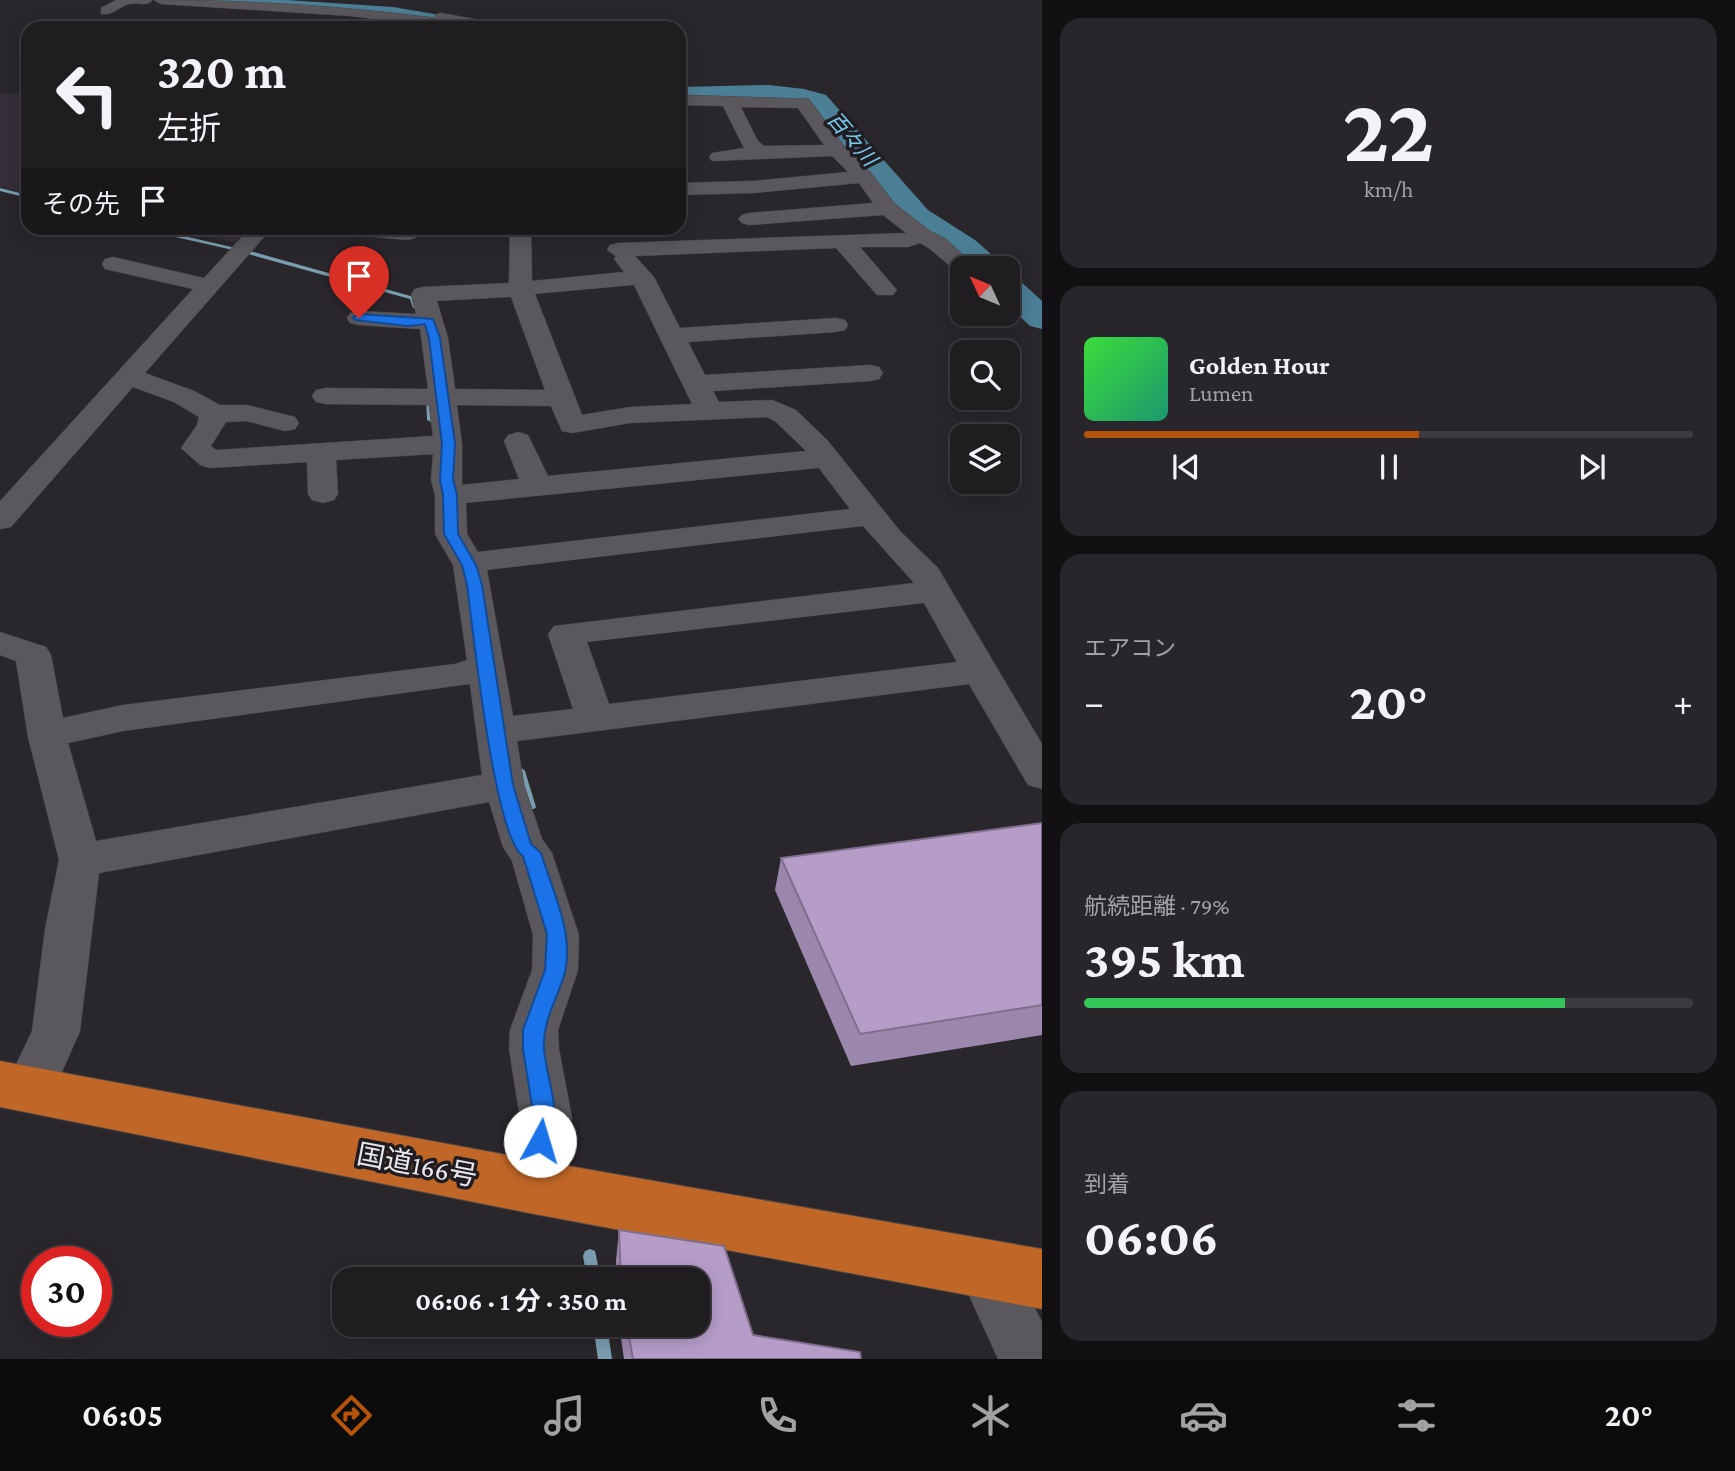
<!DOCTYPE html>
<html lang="ja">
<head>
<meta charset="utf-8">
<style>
	:root { --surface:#201d21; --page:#28262a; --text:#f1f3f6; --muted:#a2a2a5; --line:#3d3b3f; --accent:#b45309 }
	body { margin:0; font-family:"Crimson Pro","Noto Sans JP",serif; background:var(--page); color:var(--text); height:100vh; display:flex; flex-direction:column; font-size:26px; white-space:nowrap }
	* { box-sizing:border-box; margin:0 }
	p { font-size:23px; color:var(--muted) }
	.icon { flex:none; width:38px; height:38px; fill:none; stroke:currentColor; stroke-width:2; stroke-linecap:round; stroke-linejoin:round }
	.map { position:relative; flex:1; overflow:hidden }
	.sheet { display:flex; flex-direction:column; gap:18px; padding:18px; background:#121012; width:693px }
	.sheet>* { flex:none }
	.guide { position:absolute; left:21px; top:21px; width:665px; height:214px; border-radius:21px; box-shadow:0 4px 18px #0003,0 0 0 2px var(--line); background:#201d21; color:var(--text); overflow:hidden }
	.needle { width:46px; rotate:314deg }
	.fabs { position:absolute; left:950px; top:256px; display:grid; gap:14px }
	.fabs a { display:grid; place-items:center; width:70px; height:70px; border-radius:14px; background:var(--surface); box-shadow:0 4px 18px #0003,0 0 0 2px var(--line); font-size:35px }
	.speed { position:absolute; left:21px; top:1246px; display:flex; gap:14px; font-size:35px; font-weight:700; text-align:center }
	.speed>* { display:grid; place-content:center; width:91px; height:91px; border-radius:50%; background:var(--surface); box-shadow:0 4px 18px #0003,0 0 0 2px var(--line); line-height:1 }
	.speed .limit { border:10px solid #d22; background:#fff; color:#111 }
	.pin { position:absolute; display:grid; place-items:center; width:60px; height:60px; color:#fff; margin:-72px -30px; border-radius:50% 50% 50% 0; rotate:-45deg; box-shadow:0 0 7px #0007 }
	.pin .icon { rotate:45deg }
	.me { position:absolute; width:77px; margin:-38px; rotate:6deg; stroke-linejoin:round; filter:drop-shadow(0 0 5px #0008) }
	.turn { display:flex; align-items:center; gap:24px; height:147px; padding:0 21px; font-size:32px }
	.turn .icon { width:91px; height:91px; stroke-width:2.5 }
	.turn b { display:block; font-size:49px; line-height:60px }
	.then { display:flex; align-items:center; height:66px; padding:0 21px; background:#0003; gap:14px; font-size:26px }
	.big { font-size:52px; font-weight:700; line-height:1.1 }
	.sheet .card { flex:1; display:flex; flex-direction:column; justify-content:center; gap:10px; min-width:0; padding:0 24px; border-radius:21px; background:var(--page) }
	.sheet .dial { align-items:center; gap:0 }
	.dial b { font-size:91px; line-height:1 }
	.song { display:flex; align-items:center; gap:21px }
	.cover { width:84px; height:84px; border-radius:10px; background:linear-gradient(135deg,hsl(120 70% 55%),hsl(160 70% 35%)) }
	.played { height:7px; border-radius:4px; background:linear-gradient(90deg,var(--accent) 55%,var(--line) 55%) }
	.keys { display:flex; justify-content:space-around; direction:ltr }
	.heat { display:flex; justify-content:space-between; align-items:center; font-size:38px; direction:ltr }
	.charge { height:10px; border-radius:5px; background:linear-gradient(90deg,#34c759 79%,var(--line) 0) }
	.trip { position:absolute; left:332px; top:1267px; width:378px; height:70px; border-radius:21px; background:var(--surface); box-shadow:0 4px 18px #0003,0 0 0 2px var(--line); font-weight:700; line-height:70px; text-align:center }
	.tab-bar { display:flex; height:112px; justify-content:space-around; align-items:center; background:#0d0c0d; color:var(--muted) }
	.tab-bar .icon { width:49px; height:49px }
	.tab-bar .active { color:var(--accent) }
	.tab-bar b { font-size:32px; color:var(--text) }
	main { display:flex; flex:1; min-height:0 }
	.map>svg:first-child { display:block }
</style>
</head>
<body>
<main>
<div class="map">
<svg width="1042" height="1359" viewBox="0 0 1042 1359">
	<rect width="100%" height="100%" fill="#2a272c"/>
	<path fill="#352f3a" d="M0,93l28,2v98l-28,-6z
		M171,228h78l-14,15z"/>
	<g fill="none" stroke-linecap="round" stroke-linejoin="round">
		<path fill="#7a9eb0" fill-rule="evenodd" d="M0,188l28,7v3l-28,-7z
			M142,228h7l87,20 -3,2 -89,-20z
			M250,251l164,46 4,10 -5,1 -3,-9 -162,-45 -1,-1z
			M429,394l3,2 1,23 9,4v2h-4l-11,-5 -1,-24z
			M520,768l3,1 2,2 11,36 -2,2h-6l-2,-2 -11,-36 2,-2z
			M590,1249l5,2 6,28h-14l-4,-23 2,-5z
			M593,1325h14l5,34h-14z"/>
		<path fill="#4b7f96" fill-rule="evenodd" d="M190,0h96l107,7 88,15 7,2 3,4h-45l-53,-9 -193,-13z
			M769,85l35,4 22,6 102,115 47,30 32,28h-35l-64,-46 -98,-117 -41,-6 -90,2v-14z
			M1008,277l11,3 23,21v28l-12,-3 -22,-21z"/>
		<g stroke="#464448" stroke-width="1">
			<path id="minor" d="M116,0h35l1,1c-8,6 -14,1 -23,3 -11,3 -16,12 -28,10v-6z
				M154,0c94,0 187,6 281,18l1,-4 5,-1 61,11 7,4h-31l-35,-6 -1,4 -5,1 -86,-11 -190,-12z
				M679,95l130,4 35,47 27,27 24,31 35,27 16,8 31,29h-15v6l-4,-1 -28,-24 -10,-6 -12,4h-48l37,43 -4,5h-16l-41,-47 -201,8 19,21 26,51 156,-10 9,2 3,5 -3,5 -9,2 -148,10 17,33 165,-10 9,2 4,6 -4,6 -9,2 -157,10 6,11 53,-2 24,10 32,31 72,90 38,37 104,176v45l-14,-4 -59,-101 -452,57 7,44 18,54 10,14 27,82 -1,35 -20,60 1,19 13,69 -16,68 -8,18 -19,7 -19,-7 -8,-18 18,-68 -11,-69 1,-19 22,-60 1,-35 -21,-74 -9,-14 -14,-45 -390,71 -19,158 -33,75 -18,6 -18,-6 -7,-16 28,-59 13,-102 14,-69 -31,-123 -12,-76 -16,-6v-23l46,15 5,8 12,63 60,-13 332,-41 12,-4 -14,-95 -18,-31v-39l-4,-15 2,-26 -97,6 2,34 -4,6 -11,3 -11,-3 -4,-6 -1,-32 -97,6 -10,-3 -19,-17 16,-23 2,-8 -25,-15 -41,-15 -122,140 -11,2v-28l193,-212 -88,-20 -3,-5 3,-5 8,-2 91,21 46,-50h22l-127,145 49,18 26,14h27l48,12 4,6 -4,6 -10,2 -39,-10 -20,1 -15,24 5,4 217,-14 -4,-31 -103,-1 -10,-2 -4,-6 4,-6 10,-2 102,1 -8,-60 -61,-4 -9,-2 -3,-5 3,-5 9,-2 57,3 -5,-20 4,-5 8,-2 86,-4 1,-55h21l1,53 92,-9 -10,-13 2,-3 -9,-6 3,-5 8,-2 288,-10 -23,-18 -134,10 -7,-2 -4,-4 4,-4 7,-2 124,-10 -14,-20 -106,10 -74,2v-12l74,-2 95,-9 -16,-16 -120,5 -3,-4 3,-4 32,-5 -21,-42 -44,-1zM741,107l57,1 26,37 -60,1 -6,-5zM634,285l58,119 -62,3 -48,8 -47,-121zM511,297l34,93 -90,-1 -7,-51 -11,-37zM457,405l94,1 11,25 10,2 58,-10 137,-6 9,5 30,29 -258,25 -20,-41 -10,-3 -10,3 -4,6 15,38 -57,6v-41zM819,468l31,41 -372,43 -11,-18 -1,-31zM863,526l51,57 -360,43 -6,8 25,75 -60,7 -26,-146zM924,603l33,59 -348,42 -22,-62zM470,684l12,91 -386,66 -28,-98 55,-12z
				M333,228h90l-8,10 -8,2 -63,-6 -8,-1z
				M985,1241l20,8 37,73v37h-44l-41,-90 8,-20z"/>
		</g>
		<g stroke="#464448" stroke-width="2">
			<path id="highway" d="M0,1061l529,98 513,90v60l-513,-96 -529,-106z"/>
		</g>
		<use href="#minor" fill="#5a575d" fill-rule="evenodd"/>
		<use href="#highway" fill="#c06626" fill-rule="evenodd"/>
	</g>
	<path fill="#9c87ac" d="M1042,823v212l-191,31 -76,-176 6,-32z
		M619,1230l105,16 29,89 107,17 1,7h-237l-5,-34h79v-46h-81l-1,-18z"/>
	<path fill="#b59dc8" stroke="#7f6e8c" stroke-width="2" d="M1042,823v182l-182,29 -79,-176z
		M619,1230l105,16 29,89 107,17 1,7h-228l-6,-34h71v-46h-77z"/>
	<path fill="#1a73e8" stroke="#114b97" stroke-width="2" d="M359,314l74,5 7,19 15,106 -2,36 4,15 1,39 18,31 6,20 31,200 18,59 10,9c11,37 33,79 24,119 -7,26 -23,49 -21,77 3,35 20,65 4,99l-8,3 -8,-3 -3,-7 5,-23 -11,-69v-19l22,-60 2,-36 -24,-78c-29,-19 -50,-227 -56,-271l-5,-20 -18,-31 -1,-39 -3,-15 2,-36 -13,-106 -4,-14 -17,2 -53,-6 -2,-2z"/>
	<g text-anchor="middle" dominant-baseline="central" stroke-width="7" stroke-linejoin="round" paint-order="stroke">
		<g font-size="21" font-style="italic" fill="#78cbef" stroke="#201d22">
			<text transform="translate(852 139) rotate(49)">百々川</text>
		</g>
		<g font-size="28" fill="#e9e8eb" stroke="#201d22">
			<text transform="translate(417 1165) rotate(11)">国道166号</text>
		</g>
	</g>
</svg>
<div class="fabs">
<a><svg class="needle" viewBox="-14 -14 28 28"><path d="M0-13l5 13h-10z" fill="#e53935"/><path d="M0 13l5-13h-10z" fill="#a2a2a5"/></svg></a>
<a><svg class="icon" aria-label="search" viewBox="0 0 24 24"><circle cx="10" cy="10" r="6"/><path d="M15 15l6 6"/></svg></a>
<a><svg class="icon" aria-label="layers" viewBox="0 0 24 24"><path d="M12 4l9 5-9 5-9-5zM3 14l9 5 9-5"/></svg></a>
</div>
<div class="speed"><div class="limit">30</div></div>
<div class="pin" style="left:359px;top:318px;background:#d93025"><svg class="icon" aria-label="arrive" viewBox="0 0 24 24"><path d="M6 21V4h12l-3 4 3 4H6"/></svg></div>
<svg class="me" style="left:540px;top:1141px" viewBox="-20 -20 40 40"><circle r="19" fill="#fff"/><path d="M0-13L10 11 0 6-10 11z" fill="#1a73e8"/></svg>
<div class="trip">06:06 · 1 分 · 350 m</div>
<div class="guide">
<div class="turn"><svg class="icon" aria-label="left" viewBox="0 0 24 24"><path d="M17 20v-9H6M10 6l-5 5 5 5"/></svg><div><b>320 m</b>左折</div></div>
<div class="then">その先<svg class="icon" aria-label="arrive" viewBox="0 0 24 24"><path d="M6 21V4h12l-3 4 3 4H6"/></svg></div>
</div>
</div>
<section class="sheet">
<div class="card dial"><b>22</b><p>km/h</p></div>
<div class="card">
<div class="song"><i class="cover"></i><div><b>Golden Hour</b><p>Lumen</p></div></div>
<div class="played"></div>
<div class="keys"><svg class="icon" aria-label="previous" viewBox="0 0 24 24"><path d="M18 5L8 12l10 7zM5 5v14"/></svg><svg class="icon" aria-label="pause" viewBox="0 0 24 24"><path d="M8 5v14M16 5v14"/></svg><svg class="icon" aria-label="next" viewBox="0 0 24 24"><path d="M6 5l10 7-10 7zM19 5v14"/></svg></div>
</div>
<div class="card"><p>エアコン</p>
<div class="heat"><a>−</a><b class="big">20°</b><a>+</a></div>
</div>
<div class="card"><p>航続距離 · 79%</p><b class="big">395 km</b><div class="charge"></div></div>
<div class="card"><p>到着</p><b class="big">06:06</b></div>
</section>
</main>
<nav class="tab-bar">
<b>06:05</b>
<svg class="icon active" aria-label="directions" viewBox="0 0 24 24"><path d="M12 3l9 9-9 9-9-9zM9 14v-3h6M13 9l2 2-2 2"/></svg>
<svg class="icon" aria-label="music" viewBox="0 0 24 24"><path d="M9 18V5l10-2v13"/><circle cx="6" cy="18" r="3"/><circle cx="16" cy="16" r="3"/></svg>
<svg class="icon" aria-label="phone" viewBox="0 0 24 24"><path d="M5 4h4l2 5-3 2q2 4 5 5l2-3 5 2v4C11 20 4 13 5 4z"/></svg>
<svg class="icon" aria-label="climate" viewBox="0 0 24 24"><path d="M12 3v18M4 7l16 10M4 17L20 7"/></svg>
<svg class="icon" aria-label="car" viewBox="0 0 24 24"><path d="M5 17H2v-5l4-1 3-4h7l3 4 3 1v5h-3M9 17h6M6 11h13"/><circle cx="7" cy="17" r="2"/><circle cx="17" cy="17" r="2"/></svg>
<svg class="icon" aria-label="filters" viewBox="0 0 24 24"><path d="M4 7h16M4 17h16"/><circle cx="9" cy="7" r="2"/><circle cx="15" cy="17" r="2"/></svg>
<b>20°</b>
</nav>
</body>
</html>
